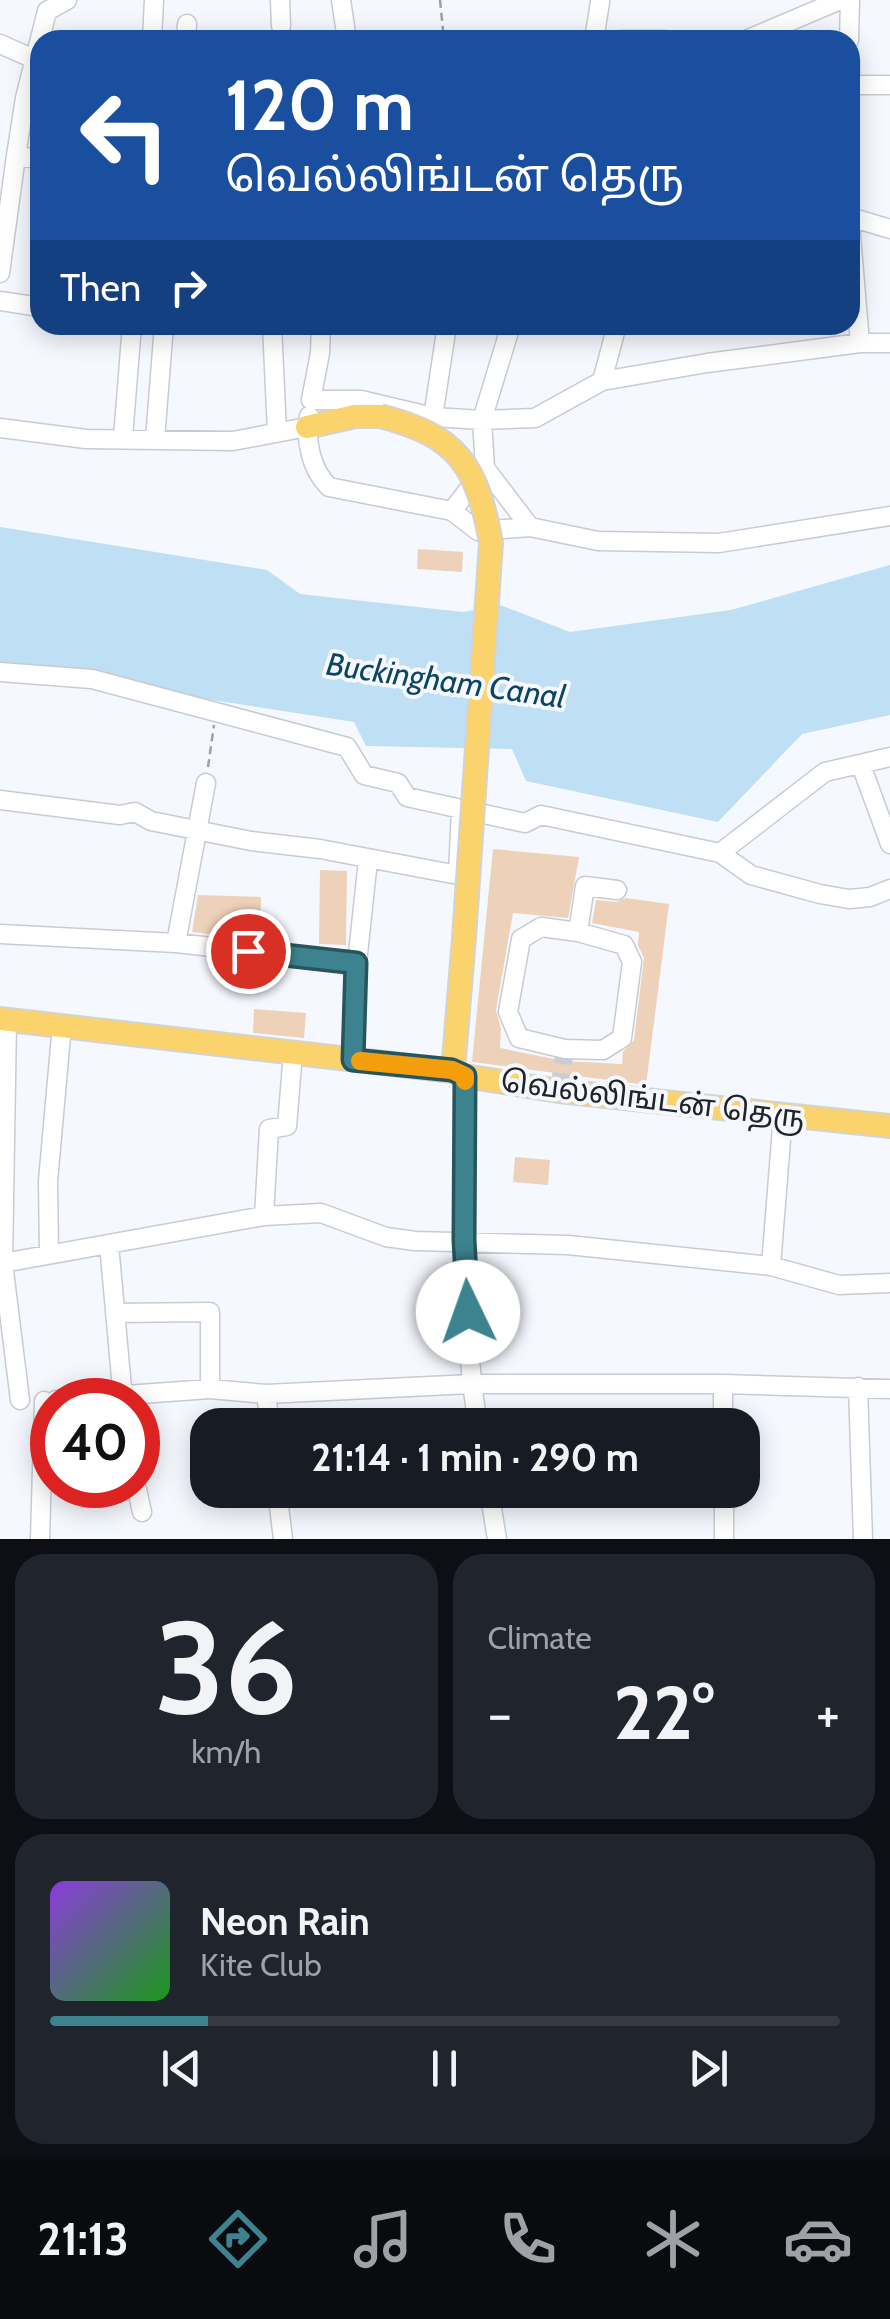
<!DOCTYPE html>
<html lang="en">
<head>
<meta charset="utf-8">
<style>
	:root { --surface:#171b24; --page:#20242c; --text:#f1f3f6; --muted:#9ea1a6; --line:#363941; --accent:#3d838f }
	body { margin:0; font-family:Cabin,"Noto Sans Tamil",sans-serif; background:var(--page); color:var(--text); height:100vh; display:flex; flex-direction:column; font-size:38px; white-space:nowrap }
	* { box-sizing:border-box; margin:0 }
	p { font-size:32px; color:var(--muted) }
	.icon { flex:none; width:55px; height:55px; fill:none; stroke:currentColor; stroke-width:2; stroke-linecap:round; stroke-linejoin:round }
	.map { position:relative; height:1539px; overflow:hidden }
	.drawer { display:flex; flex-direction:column; gap:15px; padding:15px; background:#0d0f14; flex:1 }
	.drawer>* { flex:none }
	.top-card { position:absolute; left:30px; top:30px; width:830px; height:305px; border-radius:30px; box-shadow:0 5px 25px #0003; background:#1a4fa0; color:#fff; overflow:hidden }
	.speed { position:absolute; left:30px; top:1378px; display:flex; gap:20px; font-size:50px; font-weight:700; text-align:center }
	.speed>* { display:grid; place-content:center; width:130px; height:130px; border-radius:50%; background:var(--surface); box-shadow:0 5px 25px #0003; line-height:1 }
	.speed .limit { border:15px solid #d22; background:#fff; color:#111 }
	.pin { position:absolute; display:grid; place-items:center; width:85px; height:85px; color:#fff; margin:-42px; border:5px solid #fff; border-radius:50%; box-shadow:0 2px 10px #0007 }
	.me { position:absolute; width:110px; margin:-55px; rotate:357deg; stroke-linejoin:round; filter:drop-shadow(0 0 8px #0008) }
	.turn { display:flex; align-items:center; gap:35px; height:210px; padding:0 30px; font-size:45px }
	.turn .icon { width:130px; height:130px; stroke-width:2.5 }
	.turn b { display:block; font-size:70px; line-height:85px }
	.then { display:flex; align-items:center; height:95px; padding:0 30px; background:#0003; gap:20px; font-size:38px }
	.big { font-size:75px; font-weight:700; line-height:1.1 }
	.drawer .tile { flex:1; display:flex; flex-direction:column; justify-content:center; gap:15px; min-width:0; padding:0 35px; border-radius:30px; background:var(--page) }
	.drawer .dial { align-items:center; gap:0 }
	.dial b { font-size:130px; line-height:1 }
	.song { display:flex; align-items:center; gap:30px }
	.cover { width:120px; height:120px; border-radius:15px; background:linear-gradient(135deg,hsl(270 70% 55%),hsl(120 70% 35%)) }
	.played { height:10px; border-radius:5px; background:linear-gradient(90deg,var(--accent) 20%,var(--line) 20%) }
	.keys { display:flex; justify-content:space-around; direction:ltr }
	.heat { display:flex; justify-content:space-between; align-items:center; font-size:55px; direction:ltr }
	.drawer .tiles { flex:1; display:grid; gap:15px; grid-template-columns:1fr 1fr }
	.tile:last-child { grid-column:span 2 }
	.trip { position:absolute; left:190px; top:1408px; width:570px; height:100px; border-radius:30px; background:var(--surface); box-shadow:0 5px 25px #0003; font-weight:700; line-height:100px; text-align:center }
	.tabs { display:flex; height:160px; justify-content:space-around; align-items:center; background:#090b0e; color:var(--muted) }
	.tabs .icon { width:70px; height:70px }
	.tabs .selected { color:var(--accent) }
	.tabs b { font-size:45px; color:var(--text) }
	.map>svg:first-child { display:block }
</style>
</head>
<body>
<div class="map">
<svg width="890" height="1539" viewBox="0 0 890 1539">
	<rect width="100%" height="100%" fill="#f5f8fe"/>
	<path fill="#bfdff5" d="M0,527l267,43 33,24 163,18 37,-7 70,27 161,-22 159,-45v150l-88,19 -84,88 -192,-41 -14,-32 -146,-3 -12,-24 -354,-55z"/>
	<path fill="#eed1b9" d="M418,549l45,3 -1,20 -45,-3z
		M493,849l86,8 -11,61 -55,-5 -17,97 5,19 -1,19 64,13 58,3 1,-12 11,-12 10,-82 -6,-13 1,-13 -47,-9 4,-23 20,2 10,-4 43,6 -23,181 -174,-23z
		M320,870l27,1 -1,74 -27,-1z
		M198,895l63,2 -1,43 -68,-8z
		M254,1009l52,4 -2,25 -51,-5z
		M515,1157l35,3 -2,25 -35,-3z"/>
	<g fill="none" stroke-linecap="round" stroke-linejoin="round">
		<path stroke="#cbcdd3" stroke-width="18" stroke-dasharray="18 9" stroke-linecap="butt" d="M559,1091l6,-42"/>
		<g stroke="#c8cbd3" stroke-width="21">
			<path id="minor" d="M280,0l1,26
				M341,0l6,40
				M152,40l2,-40
				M186,40l1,-16
				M594,40l6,-38
				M619,40h46
				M746,40l94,-40
				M849,40l1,-40
				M0,44l34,15
				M850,60v35
				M852,85h38
				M16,156l9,-58 22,-87 20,-11
				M850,217l40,12
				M850,224l10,119
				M0,273l16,-117 24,3
				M0,301l40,6
				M272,325l5,107
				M321,325l-1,28 -9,47h50l72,17 49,3 53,-2 67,-37 105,-18 153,-20h30
				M602,381l15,-56
				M309,416c-4,24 2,54 20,71l123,24 33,-43 -3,-48 29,-95
				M433,417l14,-92
				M0,428l86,11 147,2 74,-14
				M123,437l9,-112
				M155,439l9,-114
				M485,468l45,59 68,14 121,2 171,-27
				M452,511l26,20 52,-4
				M0,672l92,7 255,68 17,28 34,8 9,14 118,26 16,-8 179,38 31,22 69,19 29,5 21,-2 20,-8
				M861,765l29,79
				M0,800l120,15 15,-3 16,9 100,20 69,8 138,26 3,-66
				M720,853l105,-81 65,-15
				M578,932l-37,-5 -20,12 -13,73 11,26 46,11 38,1 19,-12 10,-76 -8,-17 -46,-13 7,-46 32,4
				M0,934l176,9 181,20
				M176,943l30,-160
				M7,1020l-4,243 17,137
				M353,1060l4,-97 11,-103
				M465,1076c2,116 -6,234 13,349
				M264,1216l57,-3 65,24 29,4 153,4 203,21 68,19 51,-2
				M109,1244l14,156
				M49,1254l-1,-73 14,-156
				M3,1263l261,-47 5,-87 18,-3 6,-73
				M771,1266l12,-151
				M115,1313l95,-1v77
				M723,1384v41
				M858,1387l5,152
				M266,1394l4,31
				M56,1400l154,-11 56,5 205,-10h252l167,5
				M136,1485l6,27
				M277,1490l6,49
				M489,1490l8,49
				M724,1490v49
				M40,1539l4,-138"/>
		</g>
		<g stroke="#d3d3d4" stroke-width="26">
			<path id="major" d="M307,427l48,-11h25
				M0,1019l453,52 12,5 94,15 331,35
				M453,1071l11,-133"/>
		</g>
		<path stroke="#9ea0a5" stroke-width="2.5" stroke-dasharray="8 5" stroke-linecap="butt" d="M440,0l4,40
			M208,767l6,-42"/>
		<use href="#minor" stroke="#fff" stroke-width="18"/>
		<use href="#major" stroke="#fad36d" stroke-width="22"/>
		<g stroke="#d3d3d4" stroke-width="26" stroke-linecap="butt">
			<path id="major-bridge" d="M380,416c78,20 97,49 111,127l-27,395"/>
		</g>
		<use href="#major-bridge" stroke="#fad36d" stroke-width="22"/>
	</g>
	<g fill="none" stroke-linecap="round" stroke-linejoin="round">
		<g stroke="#28555d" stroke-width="25">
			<path id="route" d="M248,951l108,12 -3,97 99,10 13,6 -1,164 4,72"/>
		</g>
		<use href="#route" stroke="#3d838f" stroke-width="18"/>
		<path stroke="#f59e0b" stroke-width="18" d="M360,1061l92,9 13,6v5"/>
	</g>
	<g text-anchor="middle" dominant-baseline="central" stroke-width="8" stroke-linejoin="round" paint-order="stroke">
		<g font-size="30" fill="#222326" stroke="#f5f8fe">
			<text transform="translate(653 1099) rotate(7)">வெல்லிங்டன் தெரு</text>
		</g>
		<g font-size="32" font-style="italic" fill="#0b4563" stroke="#f5f8fe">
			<text transform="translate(446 680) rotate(8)">Buckingham Canal</text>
		</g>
	</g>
</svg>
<div class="speed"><div class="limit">40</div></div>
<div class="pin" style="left:248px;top:951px;background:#d93025"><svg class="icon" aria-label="arrive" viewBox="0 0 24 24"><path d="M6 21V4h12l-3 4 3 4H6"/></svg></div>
<svg class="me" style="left:468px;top:1312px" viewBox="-20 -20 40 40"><circle r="19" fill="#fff"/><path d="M0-13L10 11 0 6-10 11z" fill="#3d838f"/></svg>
<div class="trip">21:14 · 1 min · 290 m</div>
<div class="top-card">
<div class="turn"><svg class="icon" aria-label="left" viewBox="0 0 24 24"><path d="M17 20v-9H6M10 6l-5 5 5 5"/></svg><div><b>120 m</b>வெல்லிங்டன் தெரு</div></div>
<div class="then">Then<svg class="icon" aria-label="right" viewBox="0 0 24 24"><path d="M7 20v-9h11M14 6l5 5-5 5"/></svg></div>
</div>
</div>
<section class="drawer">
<div class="tiles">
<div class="tile dial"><b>36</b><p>km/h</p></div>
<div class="tile"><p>Climate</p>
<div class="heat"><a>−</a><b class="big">22°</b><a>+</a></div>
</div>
<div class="tile">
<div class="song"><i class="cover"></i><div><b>Neon Rain</b><p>Kite Club</p></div></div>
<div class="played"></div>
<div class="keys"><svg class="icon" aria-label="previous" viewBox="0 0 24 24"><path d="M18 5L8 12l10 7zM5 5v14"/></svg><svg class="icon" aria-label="pause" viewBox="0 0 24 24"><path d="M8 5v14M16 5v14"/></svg><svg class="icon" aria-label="next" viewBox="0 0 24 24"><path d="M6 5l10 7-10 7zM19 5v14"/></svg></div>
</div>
</div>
</section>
<nav class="tabs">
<b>21:13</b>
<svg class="icon selected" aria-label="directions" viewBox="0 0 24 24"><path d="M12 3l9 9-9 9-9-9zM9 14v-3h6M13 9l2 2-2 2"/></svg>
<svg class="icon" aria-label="music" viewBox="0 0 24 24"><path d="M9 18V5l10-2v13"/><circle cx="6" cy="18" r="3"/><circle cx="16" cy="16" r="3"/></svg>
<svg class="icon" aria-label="phone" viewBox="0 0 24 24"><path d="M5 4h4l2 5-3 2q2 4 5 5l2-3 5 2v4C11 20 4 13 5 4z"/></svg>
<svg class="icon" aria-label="climate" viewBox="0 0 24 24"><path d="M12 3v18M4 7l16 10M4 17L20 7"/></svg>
<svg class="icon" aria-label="car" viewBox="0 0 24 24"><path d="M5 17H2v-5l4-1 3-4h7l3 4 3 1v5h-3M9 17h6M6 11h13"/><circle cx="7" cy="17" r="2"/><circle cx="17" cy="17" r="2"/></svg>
</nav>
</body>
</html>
